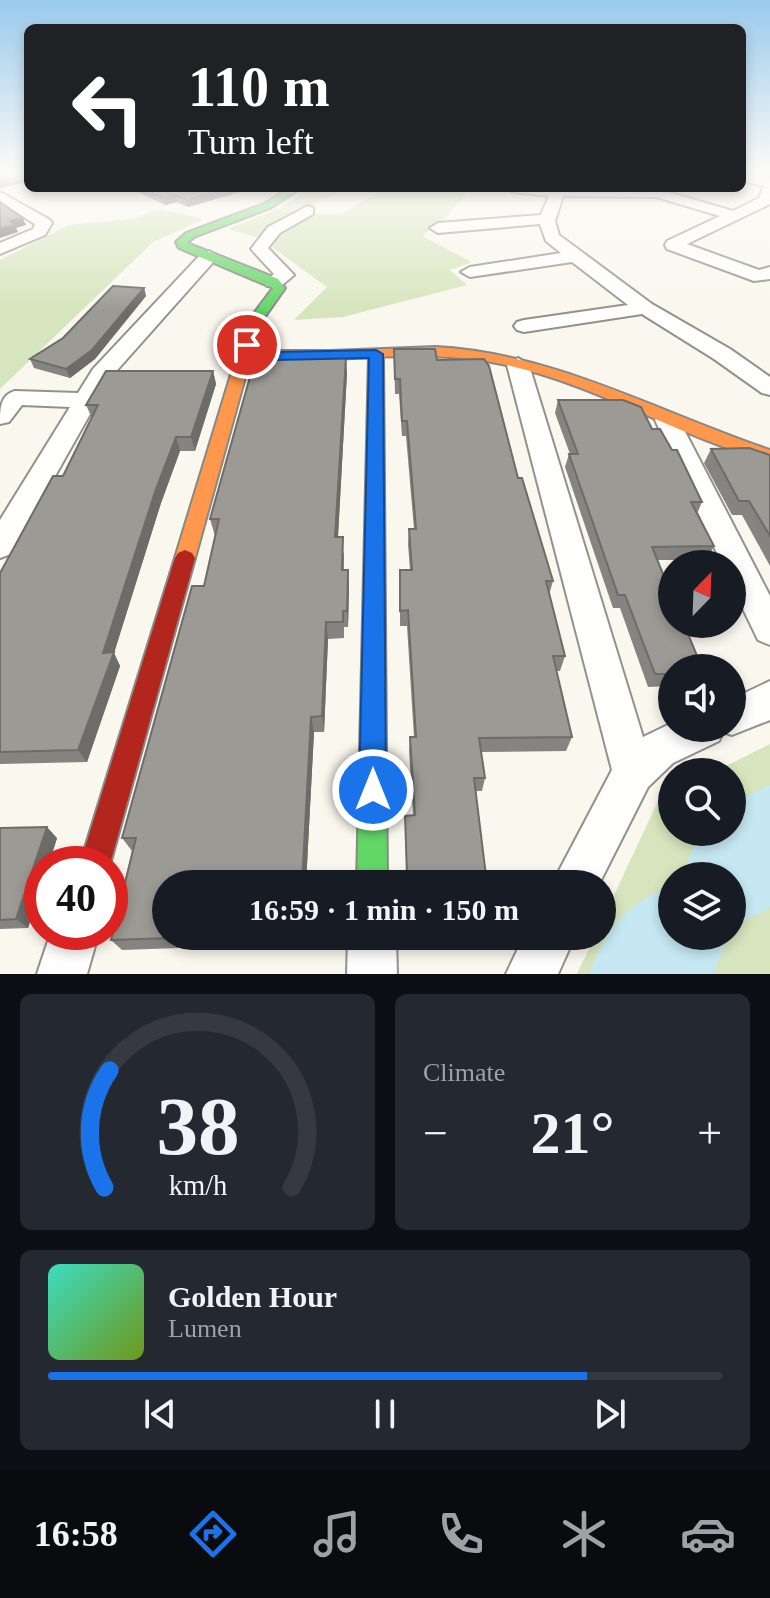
<!DOCTYPE html>
<html lang="en">
<head>
<meta charset="utf-8">
<style>
	:root { --surface:#171b24; --page:#242831; --text:#f1f3f6; --muted:#9ea1a6; --line:#363941; --accent:#1a73e8 }
	body { margin:0; font-family:Georgia,serif; background:var(--page); color:var(--text); height:100vh; display:flex; flex-direction:column; font-size:30px; white-space:nowrap }
	* { box-sizing:border-box; margin:0 }
	p { font-size:26px; color:var(--muted) }
	.icon { flex:none; width:44px; height:44px; fill:none; stroke:currentColor; stroke-width:2; stroke-linecap:round; stroke-linejoin:round }
	.map { position:relative; height:974px; overflow:hidden }
	.drawer { display:flex; flex-direction:column; gap:20px; padding:20px; background:#0d0f14; flex:1 }
	.drawer>* { flex:none }
	.banner { position:absolute; left:24px; top:24px; width:722px; height:168px; border-radius:12px; box-shadow:0 4px 12px #0003; background:#202124; color:#fff; overflow:hidden }
	.needle { width:52px; rotate:23deg }
	.controls { position:absolute; left:658px; top:550px; display:grid; gap:16px }
	.controls a { display:grid; place-items:center; width:88px; height:88px; border-radius:50%; background:var(--surface); box-shadow:0 4px 12px #0003; font-size:40px }
	.speed { position:absolute; left:24px; top:846px; display:flex; gap:16px; font-size:40px; font-weight:700; text-align:center }
	.speed>* { display:grid; place-content:center; width:104px; height:104px; border-radius:50%; background:var(--surface); box-shadow:0 4px 12px #0003; line-height:1 }
	.speed .limit { border:12px solid #d22; background:#fff; color:#111 }
	.pin { position:absolute; display:grid; place-items:center; width:68px; height:68px; color:#fff; margin:-34px; border:4px solid #fff; border-radius:50%; box-shadow:0 2px 8px #0007 }
	.me { position:absolute; width:88px; margin:-44px; rotate:0deg; stroke-linejoin:round; filter:drop-shadow(0 0 6px #0008) }
	.turn { display:flex; align-items:center; gap:28px; height:168px; padding:0 32px; font-size:36px }
	.turn .icon { width:104px; height:104px; stroke-width:2.5 }
	.turn b { display:block; font-size:56px; line-height:68px }
	.big { font-size:60px; font-weight:600; line-height:1.1 }
	.drawer .card { flex:1; display:flex; flex-direction:column; justify-content:center; gap:12px; min-width:0; padding:0 28px; border-radius:12px; background:var(--page) }
	.drawer .dial { align-items:center; gap:0 }
	.dial svg { height:208px; overflow:visible; fill:none; stroke:var(--line); stroke-width:7; stroke-linecap:round; text-anchor:middle }
	.dial text { fill:var(--text); stroke:none }
	.song { display:flex; align-items:center; gap:24px }
	.cover { width:96px; height:96px; border-radius:12px; background:linear-gradient(135deg,hsl(170 70% 55%),hsl(80 70% 35%)) }
	.played { height:8px; border-radius:4px; background:linear-gradient(90deg,var(--accent) 80%,var(--line) 80%) }
	.keys { display:flex; justify-content:space-around; direction:ltr }
	.heat { display:flex; justify-content:space-between; align-items:center; font-size:44px; direction:ltr }
	.drawer .tiles { flex:1; display:grid; gap:20px; grid-template-columns:1fr 1fr }
	.card:last-child { grid-column:span 2 }
	.trip { position:absolute; left:152px; top:870px; width:464px; height:80px; border-radius:40px; background:var(--surface); box-shadow:0 4px 12px #0003; font-weight:600; line-height:80px; text-align:center }
	.tab-bar { display:flex; height:128px; justify-content:space-around; align-items:center; background:#090b0e; color:var(--muted) }
	.tab-bar .icon { width:56px; height:56px }
	.tab-bar .current { color:var(--accent) }
	.tab-bar b { font-size:36px; color:var(--text) }
	.map>svg:first-child { display:block }
</style>
</head>
<body>
<div class="map">
<svg width="770" height="974" viewBox="0 0 770 974">
	<rect width="100%" height="100%" fill="#faf7ee"/>
	<path fill="#d6e5bd" fill-rule="evenodd" d="M311,188h160l-22,26 -27,22 50,26 -22,8 17,15 -124,32 -49,3 33,-33 -55,-40 8,-11 36,-22h25l37,-21 -36,-3 -87,47 -27,-8 52,-21z
		M160,209l44,10 -51,23 -153,147v-129l69,-35 62,-6z
		M770,744v230h-193l18,-38h7v-15l56,-120 14,-8v39h60v-60h-18zM672,876h60v60h-60z"/>
	<g fill="none" stroke-linecap="round" stroke-linejoin="round">
		<path fill="#c6e8f2" fill-rule="evenodd" d="M770,785v121l-4,5 -34,14v-49h-50l14,-35 9,-9h27v-28z
			M672,886v50h57l-16,38h-124c20,-48 34,-68 83,-88z"/>
		<g stroke="#93918d" stroke-width="4">
			<path id="street" d="M742,174l28,5v25l-83,40 72,26 11,-3v12l-16,2 -87,-32 -2,-4 2,-4 53,-25 -64,-19 -93,-1 -8,25 4,14 93,69 78,45 40,28v18l-8,-2 -48,-34 -72,-45 -118,18 -7,-2 -3,-4 3,-4 7,-2 104,-15 -56,-43 -102,15 -9,-5 9,-5 91,-14 -15,-12 -6,-17 -102,9 -8,-5 8,-5 103,-8 8,-19 -36,-4 -7,-4 151,1 76,22 26,-13 5,-12 -22,-5z
				M145,188h30c-6,7 -24,7 -30,0z
				M0,192l50,28 2,3 -7,12 -45,19v-11l33,-14 2,-5 -35,-22z
				M308,206l5,2v6l-33,19 -12,15 26,27 -13,11h-14l-2,-4 9,-8 -23,-25 17,-22z
				M209,251l9,5 -3,4 -104,117 -100,177 -11,4v-38l70,-113 -48,-2 -13,17 -9,2c0,-15 0,-29 15,-33l63,2 15,-24 110,-117z
				M518,358l11,7 114,372 29,-14v5h60v-29l38,-18v39l-38,15 -9,-3 -4,9 -46,22 -25,24 -49,97h-47l60,-114 -105,-405z
				M667,412l9,3 3,5 91,176v49l-12,-5 -26,-54v-22h-10l-67,-144 3,-5z
				M51,932h48l-12,42h-50z
				M348,936h48l1,38h-50z
				M524,936h51l-17,38h-52z"/>
		</g>
		<g stroke="#898884" stroke-width="4">
			<path id="fast" d="M290,188h11l-31,20 -76,29 -7,6 91,36 7,9 -31,44v11l11,8h66l5,1v6l-74,1 -20,-11 -2,-16 33,-44 -94,-40 -3,-6 10,-9 78,-29z
				M376,350l7,4 4,530h-30l12,-530z"/>
		</g>
		<g stroke="#898884" stroke-width="4">
			<path id="slow" d="M247,341l7,4 -59,213 -3,5h-14l-3,-5 65,-213z
				M436,347c118,6 224,66 334,103v12c-90,-25 -171,-76 -263,-97 -59,-13 -117,-9 -176,-6l-7,-4 7,-4z"/>
		</g>
		<g stroke="#898884" stroke-width="4">
			<path id="jam" d="M185,550l7,3 3,5 -85,306h-30l95,-306 3,-5z"/>
		</g>
		<use href="#street" fill="#fefefc" fill-rule="evenodd"/>
		<use href="#fast" fill="#63d668" fill-rule="evenodd"/>
		<use href="#slow" fill="#ff974d" fill-rule="evenodd"/>
		<use href="#jam" fill="#b3261e" fill-rule="evenodd"/>
	</g>
	<path fill="#868480" d="M130,188h23l5,1 95,-1 -65,19 -11,-5 -12,3z
		M144,288l2,8 -51,63 -25,19 -36,-10 -4,-9z
		M394,349l43,11 81,118 35,103 -4,14 16,61 -5,15h-4l16,66 -6,14 -85,1 4,26 -3,13h-6l11,93h-88v-8l7,-3 -1,-57 8,-1 -4,-64 1,-14h4l-7,-111h-7v-56h10l-2,-26 1,-15h5l-8,-93h-4l-3,-42h-4z
		M296,352l1,6 50,15 -9,164 6,17v16h4l1,17 -1,40h-4v11l-16,1 -4,93h-10l-8,152h-140l44,52 -2,11 -86,3 -11,-10 21,-89 -10,-13 82,-252 11,-50 -5,-17z
		M213,371l3,13 -21,67h-15l-19,52 -47,150 6,13 -33,96 -87,2v-191l63,-97 29,-58 -6,-13z
		M558,400l94,29 20,21 30,52 -5,12 17,32 -7,14h-50l15,108v18l-24,1 -28,-79h-7l-48,-141 4,-13h1l-15,-41z
		M711,449l59,6v111l-28,-51h-10l-28,-52z
		M0,828l57,10 -29,90 -28,1z"/>
	<path fill="#6d6c68" d="M28,174v8l-28,6v-7z
		M228,188h25l-65,19 -1,-7z
		M176,195l1,7 -12,3 -1,-7z
		M23,218l3,7 -10,3 2,4 -18,6v-9l10,-8z
		M144,288l2,8 -51,63 -25,19 -4,-9z
		M346,357l1,16 -10,181 -2,-17z
		M213,371l3,13 -21,67 -4,-14z
		M176,437l4,14 -19,52 -47,150 6,13 -33,96 -9,-12 25,-97 53,-164z
		M348,570l1,17 -1,40 -1,-16z
		M326,622l2,17 -4,93 -2,-16z
		M311,717l3,15 -8,152h-4z
		M47,827l10,11 -8,26h-7v21l-14,43 -12,-9z
		M201,936h9l-2,11 -7,-10z"/>
	<path fill="#9c9a95" stroke="#6d6c68" stroke-width="2" d="M0,174h28l-28,7z
		M143,188l15,1 6,-1h64l-41,12 -11,-5 -12,3z
		M0,202l23,16 -13,3 5,4 -15,4z
		M113,286l31,2 -52,62 -26,19 -36,-10 33,-21z
		M394,349h41l2,11 47,-1 5,7 29,112h4l31,103h-7l19,75h-12l19,81 -93,1 6,40h-11l13,106h-87l-1,-8 8,-3 -2,-57 10,-1 -5,-78h6l-8,-127 -8,1v-41h12l-3,-41h7l-9,-108h-5l-2,-42h-5z
		M257,352h39l-1,6 51,-1 -11,180h8l-1,33h6l-1,41h-4v11h-17l-4,94 -11,1 -9,167h-136v52h35v1l-90,3 25,-102h-14l70,-252h12l15,-67h-9z
		M106,371h107l-22,66h-15l-20,52 -53,164 11,-1 -36,98 -78,2v-179l53,-97h10l35,-71h-12z
		M558,400h65l18,7 11,22h8l12,21h5l25,52h-11l23,44 -62,1 20,49v28h12l18,44h-30v6h-17l-30,-79h-7l-49,-141h9z
		M749,448l21,7v81l-21,-35h-10l-28,-52z
		M47,827l-31,92 -16,1v-92z"/>
	<linearGradient id="sky" x2="0" y2="1"><stop stop-color="#9ac9ec"/><stop offset="0.56" stop-color="#fdfbf7"/><stop offset="1" stop-color="#fdfbf7" stop-opacity="0"/></linearGradient>
	<rect width="770" height="311" fill="url(#sky)"/>
	<path fill="#1a73e8" stroke="#114b97" stroke-width="2" d="M247,341l18,10 11,1 100,-2 7,4 3,436 -4,10 -9,4 -10,-4 -4,-10 10,-432 -93,2 -19,-2 -15,-10v-6z"/>
</svg>
<div class="controls">
<a><svg class="needle" viewBox="-14 -14 28 28"><path d="M0-13l5 13h-10z" fill="#e53935"/><path d="M0 13l5-13h-10z" fill="#9ea1a6"/></svg></a>
<a><svg class="icon" aria-label="sound" viewBox="0 0 24 24"><path d="M4 9h4l5-4v14l-5-4H4zM17 9q2 3 0 6"/></svg></a>
<a><svg class="icon" aria-label="search" viewBox="0 0 24 24"><circle cx="10" cy="10" r="6"/><path d="M15 15l6 6"/></svg></a>
<a><svg class="icon" aria-label="layers" viewBox="0 0 24 24"><path d="M12 4l9 5-9 5-9-5zM3 14l9 5 9-5"/></svg></a>
</div>
<div class="speed"><div class="limit">40</div></div>
<div class="pin" style="left:247px;top:345px;background:#d93025"><svg class="icon" aria-label="arrive" viewBox="0 0 24 24"><path d="M6 21V4h12l-3 4 3 4H6"/></svg></div>
<svg class="me" style="left:373px;top:790px" viewBox="-20 -20 40 40"><circle r="17" fill="#1a73e8" stroke="#fff" stroke-width="3"/><path d="M0-11L8 9 0 5-8 9z" fill="#fff"/></svg>
<div class="trip">16:59 · 1 min · 150 m</div>
<div class="banner">
<div class="turn"><svg class="icon" aria-label="left" viewBox="0 0 24 24"><path d="M17 20v-9H6M10 6l-5 5 5 5"/></svg><div><b>110 m</b>Turn left</div></div>
</div>
</div>
<section class="drawer">
<div class="tiles">
<div class="card dial"><svg viewBox="0 0 100 80">
<path d="M14 69A42 42 0 1 1 86 69"/>
<path d="M14 69A42 42 0 0 1 16 24" stroke="#1a73e8"/>
<text x="50" y="56" font-size="32" font-weight="700">38</text>
<text x="50" y="72" font-size="11">km/h</text>
</svg></div>
<div class="card"><p>Climate</p>
<div class="heat"><a>−</a><b class="big">21°</b><a>+</a></div>
</div>
<div class="card">
<div class="song"><i class="cover"></i><div><b>Golden Hour</b><p>Lumen</p></div></div>
<div class="played"></div>
<div class="keys"><svg class="icon" aria-label="previous" viewBox="0 0 24 24"><path d="M18 5L8 12l10 7zM5 5v14"/></svg><svg class="icon" aria-label="pause" viewBox="0 0 24 24"><path d="M8 5v14M16 5v14"/></svg><svg class="icon" aria-label="next" viewBox="0 0 24 24"><path d="M6 5l10 7-10 7zM19 5v14"/></svg></div>
</div>
</div>
</section>
<nav class="tab-bar">
<b>16:58</b>
<svg class="icon current" aria-label="directions" viewBox="0 0 24 24"><path d="M12 3l9 9-9 9-9-9zM9 14v-3h6M13 9l2 2-2 2"/></svg>
<svg class="icon" aria-label="music" viewBox="0 0 24 24"><path d="M9 18V5l10-2v13"/><circle cx="6" cy="18" r="3"/><circle cx="16" cy="16" r="3"/></svg>
<svg class="icon" aria-label="phone" viewBox="0 0 24 24"><path d="M5 4h4l2 5-3 2q2 4 5 5l2-3 5 2v4C11 20 4 13 5 4z"/></svg>
<svg class="icon" aria-label="climate" viewBox="0 0 24 24"><path d="M12 3v18M4 7l16 10M4 17L20 7"/></svg>
<svg class="icon" aria-label="car" viewBox="0 0 24 24"><path d="M5 17H2v-5l4-1 3-4h7l3 4 3 1v5h-3M9 17h6M6 11h13"/><circle cx="7" cy="17" r="2"/><circle cx="17" cy="17" r="2"/></svg>
</nav>
</body>
</html>
